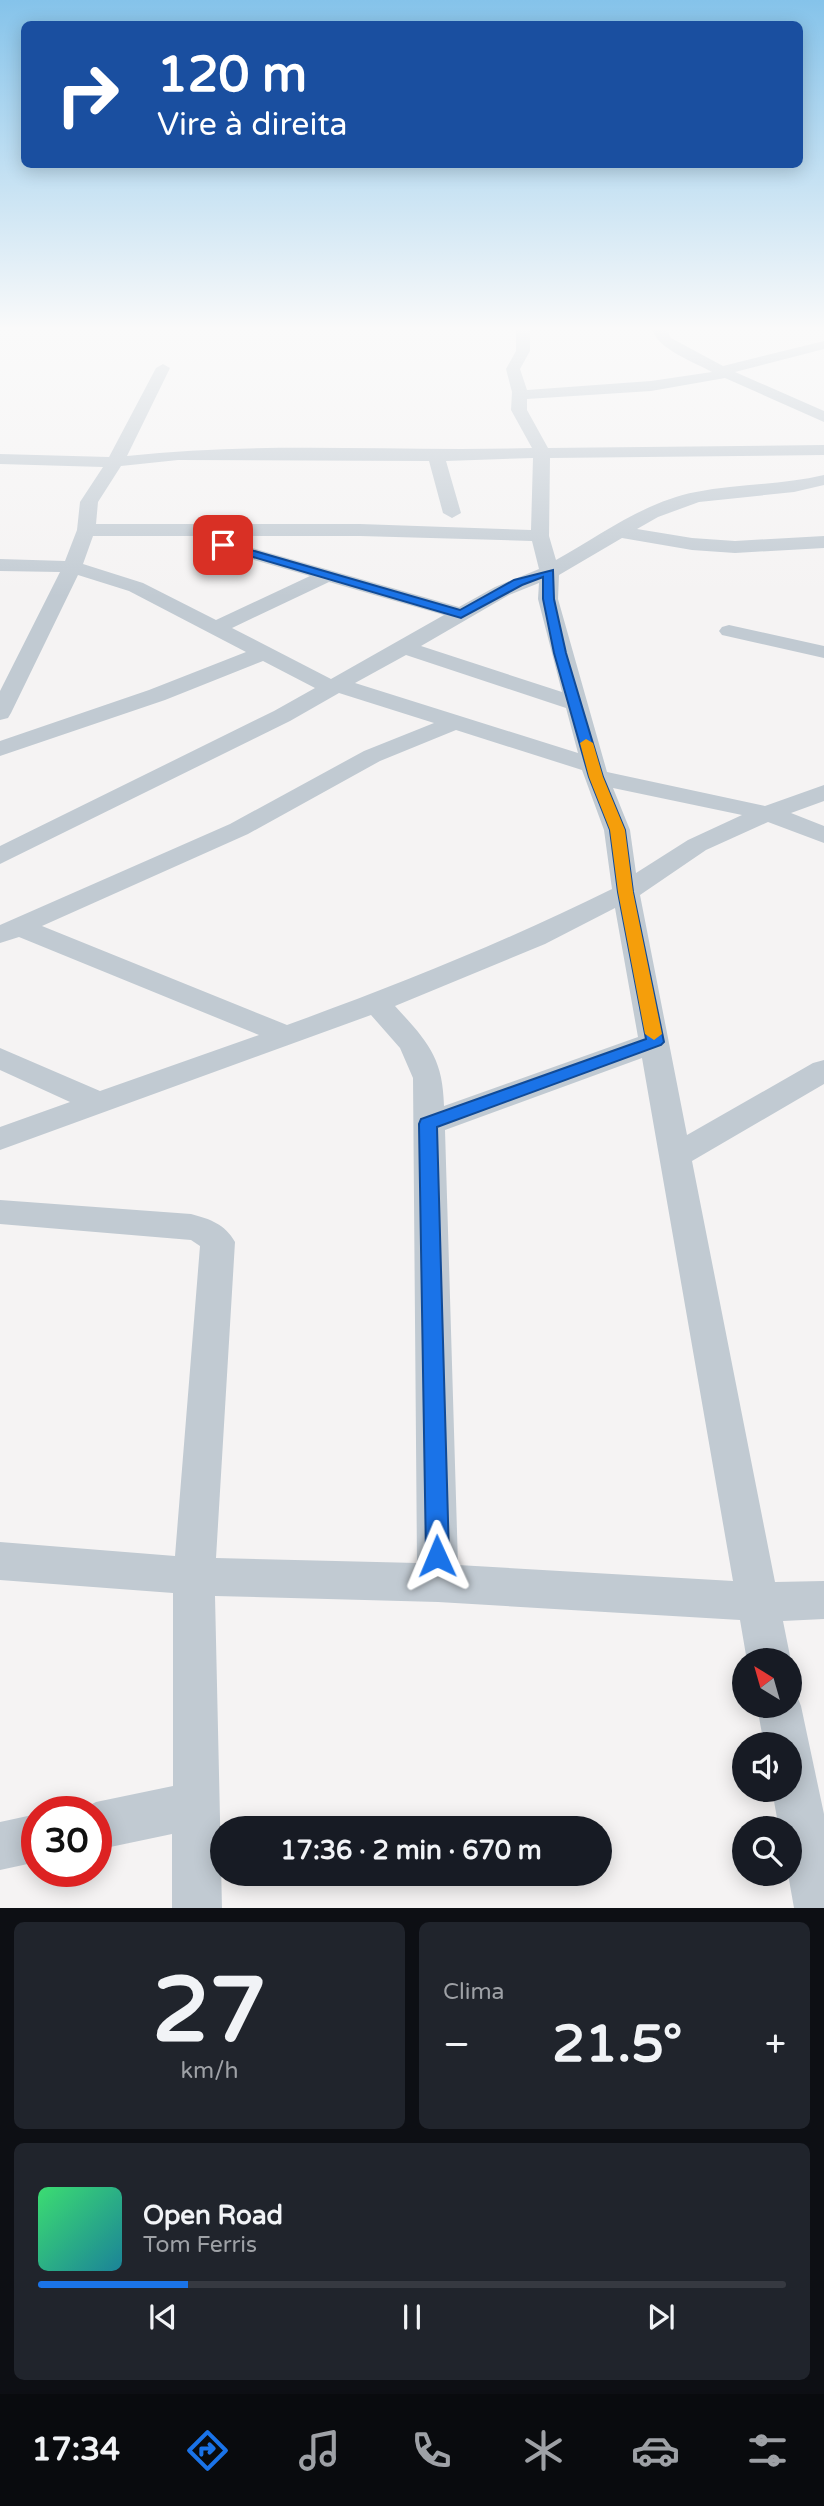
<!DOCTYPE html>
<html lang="pt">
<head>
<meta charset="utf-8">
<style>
	:root { --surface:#171b24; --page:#20242c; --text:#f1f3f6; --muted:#9ea1a6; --line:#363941; --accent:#1a73e8 }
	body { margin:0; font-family:"Varela Round",sans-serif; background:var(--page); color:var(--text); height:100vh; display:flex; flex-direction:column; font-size:26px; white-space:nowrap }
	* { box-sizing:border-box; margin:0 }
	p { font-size:23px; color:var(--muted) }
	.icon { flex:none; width:38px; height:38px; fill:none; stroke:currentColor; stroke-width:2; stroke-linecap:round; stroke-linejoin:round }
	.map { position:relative; height:1908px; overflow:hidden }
	.details { display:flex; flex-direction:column; gap:14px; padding:14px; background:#0d0f14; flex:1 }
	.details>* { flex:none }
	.hud { position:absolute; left:21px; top:21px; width:782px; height:147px; border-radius:10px; box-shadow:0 4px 18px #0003; background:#1a4fa0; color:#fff; overflow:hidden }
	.needle { width:46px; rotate:323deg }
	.controls { position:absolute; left:732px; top:1648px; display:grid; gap:14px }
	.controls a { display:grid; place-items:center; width:70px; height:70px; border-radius:50%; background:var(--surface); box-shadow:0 4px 18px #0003; font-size:35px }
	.speed { position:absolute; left:21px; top:1796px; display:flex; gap:14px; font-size:35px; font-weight:700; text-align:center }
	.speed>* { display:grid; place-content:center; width:91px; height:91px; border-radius:50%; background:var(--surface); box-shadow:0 4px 18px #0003; line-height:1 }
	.speed .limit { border:10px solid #d22; background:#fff; color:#111 }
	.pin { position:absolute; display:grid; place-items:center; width:60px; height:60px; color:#fff; margin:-30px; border-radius:14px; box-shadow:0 4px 10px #0006 }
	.me { position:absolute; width:77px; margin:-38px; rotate:359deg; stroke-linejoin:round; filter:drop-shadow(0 0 5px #0008) }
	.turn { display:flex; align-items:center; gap:24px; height:147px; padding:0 21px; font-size:32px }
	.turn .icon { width:91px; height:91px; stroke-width:2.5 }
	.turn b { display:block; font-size:49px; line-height:60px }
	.big { font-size:52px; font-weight:700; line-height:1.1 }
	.details .card { flex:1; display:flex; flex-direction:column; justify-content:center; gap:10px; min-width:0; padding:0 24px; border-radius:10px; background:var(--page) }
	.details .dial { align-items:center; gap:0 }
	.dial b { font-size:91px; line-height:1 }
	.song { display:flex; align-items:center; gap:21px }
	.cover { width:84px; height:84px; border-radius:10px; background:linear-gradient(135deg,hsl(140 70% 55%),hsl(190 70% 35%)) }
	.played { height:7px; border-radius:4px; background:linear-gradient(90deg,var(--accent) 20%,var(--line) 20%) }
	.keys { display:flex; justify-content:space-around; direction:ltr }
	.heat { display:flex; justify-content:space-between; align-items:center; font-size:38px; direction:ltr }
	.details .tiles { flex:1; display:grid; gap:14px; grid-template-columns:1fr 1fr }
	.card:last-child { grid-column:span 2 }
	.trip { position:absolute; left:210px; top:1816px; width:402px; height:70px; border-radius:35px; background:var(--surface); box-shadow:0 4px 18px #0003; font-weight:700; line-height:70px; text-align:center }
	.tab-bar { display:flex; height:112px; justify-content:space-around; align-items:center; background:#090b0e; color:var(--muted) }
	.tab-bar .icon { width:49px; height:49px }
	.tab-bar .active { color:var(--accent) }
	.tab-bar b { font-size:32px; color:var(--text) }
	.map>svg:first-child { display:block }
</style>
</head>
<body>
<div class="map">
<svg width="824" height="1908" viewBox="0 0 824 1908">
	<rect width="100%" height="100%" fill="#f5f3f3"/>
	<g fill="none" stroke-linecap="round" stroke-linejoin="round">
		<path fill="#c1cad2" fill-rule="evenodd" d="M516,330h14v21l-10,18 7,21 124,-9 61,-9c-16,-9 -56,-24 -59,-42h14l4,8 52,28 101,-25v8l-89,23 89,39v11l-99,-44 -74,13 -124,8v11l21,38 276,-3v10l-274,3 -1,78 7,24c43,-24 90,-59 140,-68 42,-8 86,-7 128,-17v10l-30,7 -95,10 -41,15 -21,12 55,9 43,3 89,-5v12l-89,5 -43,-3 -70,-12 -63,37 -1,24 49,173 158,34 59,-21v16l-33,12 33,13v17l-56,-21 -62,28 -66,45 47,240 126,-72 11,-3v24l-132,77 83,421 49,-1v38l-41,2 8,40 -2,4v-4h-42l-7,-41 -302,-18 -223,-6 7,312h-50v-74l-76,16v-39h-18l18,-9 77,-16v-193l-173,-13v-38l175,14 25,-310 -9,-6 -191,-16v-24l191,14c19,5 34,10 44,28l-19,316 201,5 -4,-485 -13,-30 -29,-33 -371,135v-23l70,-25 -70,-32v-22l100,43 159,-56 -240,-98 -19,6v-18l230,-101 134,-73 70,-28 -95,-30 -49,28 -290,143v-18l274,-135 41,-23 -52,-27 -98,39 -165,56v-15l149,-51 97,-38 -117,-61 -51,-16 -67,138 -3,5 -8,2v-29l60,-119 -60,-1v-12l65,2 12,-31 3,-28 23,-35 -103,-3v-10l109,3 47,-89 7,-4 7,4 -43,88c134,-15 270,-4 405,-8l-21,-38 1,-18 -6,-23 10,-18zM533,458l-2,72 -171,-6h-264l2,-22 23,-36 57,-6 251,1 14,52 9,5 9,-5 -15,-52zM93,536h102l-2,3 2,4 115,33 -94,44 -73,-37 -60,-19zM210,536h150l172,5 7,28 -44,18 -36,20zM329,582l115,33 -113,64 -99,-51zM539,583l-1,16 24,93 -141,-46 88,-51zM406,655l160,53 12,45 -223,-70zM456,730l126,40 22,60 8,59c-105,52 -214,96 -325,136l-245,-99 206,-92 132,-73zM613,788l129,27 -54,25 -52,33 -6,-43zM615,908l23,129 -194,69c-1,-49 -17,-65 -49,-100l150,-62zM642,1058l91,523 -275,-16 -13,-435z
			M729,625l95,21v12l-102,-23 -3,-4 3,-4z
			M789,1688l6,3 6,15 23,108v94h-30l-6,-34 1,-45h-10l-7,-39h17v-45h-25l-7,-39h32z
			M37,1814v48l-37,8v-48z"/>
	</g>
	<linearGradient id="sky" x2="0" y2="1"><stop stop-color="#85c3ea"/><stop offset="0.55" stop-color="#fafafa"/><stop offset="1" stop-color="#fafafa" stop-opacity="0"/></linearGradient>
	<rect width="824" height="597" fill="url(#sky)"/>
	<path fill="#1a73e8" stroke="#114b97" stroke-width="2" d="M223,542l237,68 54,-30 39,-10 1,29 12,54 37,124 22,53 8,62 31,150 -3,3 -224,82 12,429 -3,7 -9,3 -8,-3 -3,-7 -7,-432 2,-5 225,-80 -28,-147 -8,-62 -21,-53 -35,-124 -11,-54v-22l-21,8 -61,33 -242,-71 -1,-2z"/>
	<path fill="#f59e0b" d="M586,739l7,4 10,34 22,53 8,62 29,142 -8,6 -9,-6 -27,-142 -8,-62 -21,-53 -9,-34z"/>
</svg>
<div class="controls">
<a><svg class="needle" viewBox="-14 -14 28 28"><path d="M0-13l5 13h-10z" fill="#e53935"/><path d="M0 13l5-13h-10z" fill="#9ea1a6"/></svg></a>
<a><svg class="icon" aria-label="sound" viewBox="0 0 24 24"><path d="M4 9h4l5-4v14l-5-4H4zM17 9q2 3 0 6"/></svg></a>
<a><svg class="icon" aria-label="search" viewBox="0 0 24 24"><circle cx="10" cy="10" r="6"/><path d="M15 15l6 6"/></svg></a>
</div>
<div class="speed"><div class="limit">30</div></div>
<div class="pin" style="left:223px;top:545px;background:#d93025"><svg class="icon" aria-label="arrive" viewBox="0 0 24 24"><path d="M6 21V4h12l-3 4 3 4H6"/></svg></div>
<svg class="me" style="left:437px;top:1556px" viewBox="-20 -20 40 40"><path d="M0-17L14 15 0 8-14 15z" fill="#1a73e8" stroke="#fff" stroke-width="4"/></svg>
<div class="trip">17:36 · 2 min · 670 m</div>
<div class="hud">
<div class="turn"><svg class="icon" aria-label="right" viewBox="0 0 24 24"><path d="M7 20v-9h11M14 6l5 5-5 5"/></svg><div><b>120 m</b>Vire à direita</div></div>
</div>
</div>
<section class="details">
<div class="tiles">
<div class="card dial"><b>27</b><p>km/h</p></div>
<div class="card"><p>Clima</p>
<div class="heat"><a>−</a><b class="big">21.5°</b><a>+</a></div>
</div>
<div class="card">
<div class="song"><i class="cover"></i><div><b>Open Road</b><p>Tom Ferris</p></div></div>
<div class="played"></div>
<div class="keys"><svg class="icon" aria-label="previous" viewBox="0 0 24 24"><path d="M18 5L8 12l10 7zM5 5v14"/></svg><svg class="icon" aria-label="pause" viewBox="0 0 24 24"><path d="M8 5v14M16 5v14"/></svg><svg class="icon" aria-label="next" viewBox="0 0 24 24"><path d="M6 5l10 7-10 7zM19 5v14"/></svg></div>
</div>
</div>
</section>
<nav class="tab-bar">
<b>17:34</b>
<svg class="icon active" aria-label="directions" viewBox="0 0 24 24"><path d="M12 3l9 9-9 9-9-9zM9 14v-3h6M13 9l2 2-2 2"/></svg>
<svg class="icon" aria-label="music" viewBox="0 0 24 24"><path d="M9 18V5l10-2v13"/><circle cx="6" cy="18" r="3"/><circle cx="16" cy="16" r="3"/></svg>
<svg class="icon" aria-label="phone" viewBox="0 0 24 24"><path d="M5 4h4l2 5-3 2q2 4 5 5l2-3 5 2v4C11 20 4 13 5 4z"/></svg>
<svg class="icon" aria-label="climate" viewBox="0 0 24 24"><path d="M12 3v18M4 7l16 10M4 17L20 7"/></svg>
<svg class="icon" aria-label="car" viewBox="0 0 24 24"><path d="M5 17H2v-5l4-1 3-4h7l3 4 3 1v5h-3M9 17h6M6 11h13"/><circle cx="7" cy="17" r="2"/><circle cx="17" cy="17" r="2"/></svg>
<svg class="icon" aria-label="filters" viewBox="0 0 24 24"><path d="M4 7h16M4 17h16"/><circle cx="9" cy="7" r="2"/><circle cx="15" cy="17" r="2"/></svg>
</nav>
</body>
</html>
